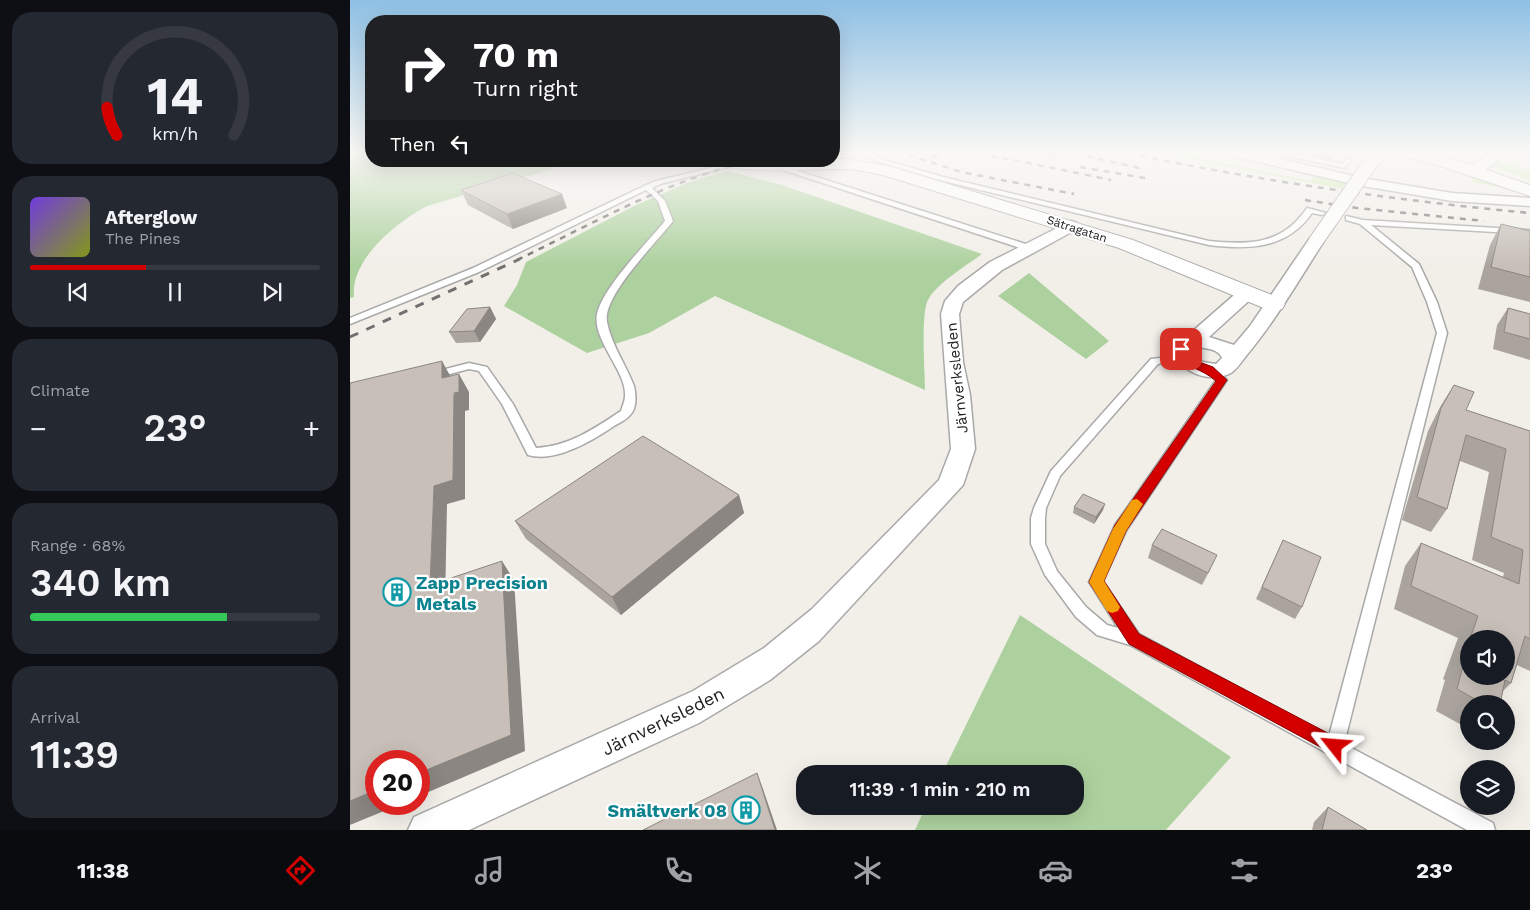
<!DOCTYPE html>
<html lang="en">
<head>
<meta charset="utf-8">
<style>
	:root { --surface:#171b24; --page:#242831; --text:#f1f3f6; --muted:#9ea1a6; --line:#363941; --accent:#d40000 }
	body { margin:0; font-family:"Work Sans",sans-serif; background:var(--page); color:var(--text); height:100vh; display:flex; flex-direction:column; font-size:19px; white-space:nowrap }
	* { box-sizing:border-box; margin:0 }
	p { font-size:16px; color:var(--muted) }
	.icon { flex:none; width:28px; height:28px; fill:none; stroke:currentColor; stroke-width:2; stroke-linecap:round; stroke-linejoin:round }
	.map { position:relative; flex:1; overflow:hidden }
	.drawer { display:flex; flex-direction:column; gap:12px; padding:12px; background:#0d0f14; width:350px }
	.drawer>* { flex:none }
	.hud { position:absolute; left:15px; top:15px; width:475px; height:152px; border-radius:20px; box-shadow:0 5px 20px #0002; background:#202124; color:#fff; overflow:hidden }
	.fabs { position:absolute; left:1110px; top:630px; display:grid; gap:10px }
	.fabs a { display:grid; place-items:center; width:55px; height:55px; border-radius:50%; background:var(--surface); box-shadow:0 5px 20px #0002; font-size:25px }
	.speed { position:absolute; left:15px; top:750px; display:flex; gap:10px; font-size:25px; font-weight:700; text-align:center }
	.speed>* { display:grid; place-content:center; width:65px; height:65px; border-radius:50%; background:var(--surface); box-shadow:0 5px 20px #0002; line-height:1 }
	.speed .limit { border:8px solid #d22; background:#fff; color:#111 }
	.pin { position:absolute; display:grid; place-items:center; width:42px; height:42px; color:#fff; margin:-21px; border-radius:10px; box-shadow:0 2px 8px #0006 }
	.me { position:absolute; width:55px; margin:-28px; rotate:298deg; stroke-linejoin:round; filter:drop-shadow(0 0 4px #0008) }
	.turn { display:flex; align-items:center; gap:18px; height:105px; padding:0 25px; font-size:22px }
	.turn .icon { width:65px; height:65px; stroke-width:2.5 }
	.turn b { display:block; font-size:35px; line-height:42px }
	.then { display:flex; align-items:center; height:48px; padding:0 25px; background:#0003; gap:10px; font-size:19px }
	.big { font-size:38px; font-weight:600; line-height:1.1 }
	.drawer .card { flex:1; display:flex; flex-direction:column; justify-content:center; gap:8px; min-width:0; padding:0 18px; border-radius:20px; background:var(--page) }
	.drawer .dial { align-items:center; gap:0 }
	.dial svg { height:130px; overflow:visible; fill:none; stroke:var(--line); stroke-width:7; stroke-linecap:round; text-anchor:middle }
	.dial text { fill:var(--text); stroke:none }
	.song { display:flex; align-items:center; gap:15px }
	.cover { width:60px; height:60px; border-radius:8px; background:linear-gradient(135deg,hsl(260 70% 55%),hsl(70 70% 35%)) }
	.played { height:5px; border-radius:2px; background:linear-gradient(90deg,var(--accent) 40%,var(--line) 40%) }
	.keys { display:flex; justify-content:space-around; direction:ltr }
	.heat { display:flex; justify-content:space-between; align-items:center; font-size:28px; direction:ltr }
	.charge { height:8px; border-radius:4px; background:linear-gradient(90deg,#34c759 68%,var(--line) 0) }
	.trip { position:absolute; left:446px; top:765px; width:288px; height:50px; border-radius:20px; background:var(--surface); box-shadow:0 5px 20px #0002; font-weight:600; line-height:50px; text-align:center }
	.tab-bar { display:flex; height:80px; justify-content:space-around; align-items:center; background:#090b0e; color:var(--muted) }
	.tab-bar .icon { width:35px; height:35px }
	.tab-bar .current { color:var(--accent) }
	.tab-bar b { font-size:22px; color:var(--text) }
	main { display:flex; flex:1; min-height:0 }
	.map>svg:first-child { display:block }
</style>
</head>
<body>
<main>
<section class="drawer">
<div class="card dial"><svg viewBox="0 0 100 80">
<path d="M14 69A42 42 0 1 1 86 69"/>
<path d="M14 69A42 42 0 0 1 8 52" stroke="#d40000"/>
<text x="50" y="56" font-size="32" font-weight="700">14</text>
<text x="50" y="72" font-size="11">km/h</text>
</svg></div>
<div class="card">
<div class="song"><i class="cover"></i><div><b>Afterglow</b><p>The Pines</p></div></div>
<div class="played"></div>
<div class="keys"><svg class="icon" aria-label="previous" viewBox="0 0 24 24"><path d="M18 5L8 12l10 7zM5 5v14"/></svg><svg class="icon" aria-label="pause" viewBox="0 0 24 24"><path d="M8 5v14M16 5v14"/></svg><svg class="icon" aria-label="next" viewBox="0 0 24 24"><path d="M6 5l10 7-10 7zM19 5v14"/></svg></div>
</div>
<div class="card"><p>Climate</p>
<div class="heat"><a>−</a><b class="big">23°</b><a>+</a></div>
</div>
<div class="card"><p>Range · 68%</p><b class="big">340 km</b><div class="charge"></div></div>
<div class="card"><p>Arrival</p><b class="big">11:39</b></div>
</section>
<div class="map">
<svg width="1180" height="830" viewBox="0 0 1180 830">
	<rect width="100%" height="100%" fill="#f2efe9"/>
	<path fill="#cdebb0" d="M799,151h14l148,30 6,-10 32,8 -6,10z
		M1074,151l106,33v7l-27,-9 -6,5 -23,-5 -5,-9 -64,-21z
		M1141,160l26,6 13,6v8l-46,-16z"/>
	<path fill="#add19e" d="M0,151h21v10h208l-152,45c-28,15 -77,52 -73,91l-4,1z
		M377,171l55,14 200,69c-16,12 -42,27 -53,44 -9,13 -4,73 -4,92l-210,-94 -66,37 -62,20 -83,-47 13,-21 9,-23 110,-57 51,-22z
		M679,273l80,68 -23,18 -88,-63z
		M670,615l211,142 -65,73h-251l11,-24h149v-32h-133z"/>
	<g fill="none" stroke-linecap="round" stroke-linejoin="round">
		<g stroke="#a9a9a9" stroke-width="3">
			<path id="service" d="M508,151h8l15,8 62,18 266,64c40,4 73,4 98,-33l19,5 -4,2 -10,-2c-25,36 -63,37 -103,32l-270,-65 -62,-19z
				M936,152l56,12 4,-5 5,1 -7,8 -60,-13 -1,-1z
				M390,161l4,2 -84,21 -8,4 13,13 8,20c-16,21 -71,75 -66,101 4,22 19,43 27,64 2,9 3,22 -4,29 -4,5 -11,8 -16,11 -22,15 -59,37 -86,29l-26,-51 -23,-33 -10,-2 -35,9 -5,-3 1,-2 39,-10 18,4 26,37 23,44c33,-2 58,-19 85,-37 1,-4 4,-10 4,-15 2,-24 -33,-56 -28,-82 6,-27 50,-71 68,-93l-7,-20 -12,-11 -167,82 -129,52v-6l123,-50 171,-82 12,-5z
				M426,164l256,82 1,2 -7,2 -252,-83 -1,-1z
				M996,216l17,4 167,10v4l-159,-9 48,39 18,38 10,31 -103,411 149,79 2,7h-28l-337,-185 -33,-10 -21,-18 -31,-42 -14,-31v-26l3,-10 17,-37 100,-112 36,-4 1,2 -1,2 -29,5 -98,112 -14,32 -1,10v26l12,27 29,36 21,18 11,3 -29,-46 26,-57 101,-145 -11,-11 1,-2h8l13,13 -101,151 -23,50 36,53 190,102 108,-403 -10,-31 -15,-35 -52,-43 -14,-4z"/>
		</g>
		<g stroke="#a9a9a9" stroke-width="3">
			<path id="minor" d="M873,151h23l108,25 2,3 -7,4 -125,-29z
				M1142,151h13c-7,11 -24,26 -38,23l-2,-3 2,-3 19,-11z
				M1018,179l84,14 78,5v8l-78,-5 -89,-15 -2,-3 2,-3z
				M721,221l6,2 2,3 -2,3 -75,41 -39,32 -4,12 4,48 7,33 5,54 -12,36 -144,156 -49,39 -71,43 -230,107h-61l6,-13 279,-126 71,-43 48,-39 127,-129 12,-31 -10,-135 4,-13 13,-15 32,-24z
				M966,236l8,5c-25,39 -48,79 -78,115 -4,5 -9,13 -15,17 -22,11 -48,-1 -60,-20l5,-12 10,-4 55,-48h12l3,4 -3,4 -44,40 25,8 16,-19 60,-88zM846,347c9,1 23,2 26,11l-6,6 -13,-2 -12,-9 1,-5z"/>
		</g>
		<g stroke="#a9a9a9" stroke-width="2">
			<path id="tertiary" d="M1043,151c48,0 92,19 137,34v11l-86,-29 -49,-13z
				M484,159h13l45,8 241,73 149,59 3,5 -3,5 -8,2 -8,-2 -147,-61 -236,-73c-12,-2 -25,-6 -38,-6 -20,-1 -118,7 -128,-8h117z"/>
		</g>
		<use href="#service" fill="#fff" fill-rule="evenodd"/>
		<use href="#minor" fill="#fff" fill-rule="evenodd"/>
		<use href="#tertiary" fill="#fff" fill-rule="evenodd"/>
		<path stroke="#707070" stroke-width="2.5" stroke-dasharray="6 6" stroke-linecap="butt" d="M547,151l64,21 113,22
			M571,151l21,9
			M605,151l54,8 102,21
			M673,151l16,4
			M686,151l19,5
			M700,151l18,4
			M713,151l81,18
			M767,151c137,29 274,49 413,62
			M730,167l71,12
			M955,200l52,8 127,13
			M167,260c77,-37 151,-80 234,-99"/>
		<path stroke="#707070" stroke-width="3" stroke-dasharray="9 9" stroke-linecap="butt" d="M0,337l170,-78"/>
		<g stroke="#a9a9a9" stroke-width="16" stroke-linecap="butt">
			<path id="minor-bridge" d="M966,241l58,-83"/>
		</g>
		<use href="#minor-bridge" stroke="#fff" stroke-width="14"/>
	</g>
	<path fill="#aba49e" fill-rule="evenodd" d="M958,151h30l-7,9 -24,-5z
		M111,190l106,18 -54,21 -45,-24z
		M1151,224l29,7v71l-52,-13 12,-44z
		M140,307l6,12 -16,23 -24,1 -7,-11z
		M1158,308l22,6v46l-37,-11 4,-24z
		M1104,385l12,25 64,21v240l-13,-6 -6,18 -8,8 -3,13h-31v25l-33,-18 9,-31 -2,-1 15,-41 -64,-29 11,-43 16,-23 82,34 1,-4 -32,-13 17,-88 -29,-11 -13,48 -16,23 -29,-12 26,-89 12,-24zM1119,639h37l-37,37z
		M389,495l5,18 -123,102 -95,-76 -11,-18z
		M724,507l29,3 -9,14 -21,-11z
		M933,540l19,67 -7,12 -39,-20z
		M802,545l59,23 -9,17 -54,-27z
		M978,807l39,23h-55l2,-8z"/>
	<path fill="#8b8681" d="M985,151h3l-7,9z
		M212,194l5,14 -54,21 -6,-15z
		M140,307l6,12 -16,23 -6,-11z
		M92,361l10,18 -10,-1z
		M109,374l10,18v18l-4,1v88l-18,5 -2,100 -15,-19 4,-99z
		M389,495l5,18 -123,102 -9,-18z
		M755,504l-2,6 -9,14 2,-7z
		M152,561l12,19 11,171 -106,45v-23z
		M407,773l6,16 14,41h-2z
		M26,790v14h25l-51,21v-24z"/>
	<path fill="#c7bfb8" stroke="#8b8681" d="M162,173l50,21 -55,20 -46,-24z
		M1151,224l29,7v46l-39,-10z
		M140,307l-16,24 -25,1 18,-23z
		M1158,308l22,6v25l-26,-7z
		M92,361v17l17,-4v18l-5,1 -1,87 -19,6 -4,99 72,-24 9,174 -92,38v-12h-43v29l-26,11v-418z
		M1104,385l20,7 -8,18 64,21v208l-5,-3 -14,47 -6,-3 -5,24h-16l-27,-15 8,-31 -2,-1 6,-16v35h37v-37h-36l8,-23 -67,-30 10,-43 98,41 4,-34 -32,-13 15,-88 -40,-14 -19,74 -30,-12 24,-89z
		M293,436l96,59 -127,102 -97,-76z
		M733,494l22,10 -9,13 -22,-10z
		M812,529l55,26 -9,18 -56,-28z
		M933,540l38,17 -19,50 -40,-20z
		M407,773l18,57h-132z
		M978,807l39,23h-45z"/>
	<linearGradient id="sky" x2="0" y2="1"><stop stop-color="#8fc0e4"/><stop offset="0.57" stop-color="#f9f8f5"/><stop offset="1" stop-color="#f9f8f5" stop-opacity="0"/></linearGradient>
	<rect width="1180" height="267" fill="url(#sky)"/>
	<path fill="#d40000" stroke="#8a0000" d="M827,346h7l7,13 22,8 14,13 -101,151 -22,50 35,53 202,106 2,6 -2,6 -6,3 -206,-111 -40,-62 26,-57 101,-144c-16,-14 -28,-11 -40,-28z"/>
	<path fill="#f59e0b" d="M787,499l6,5 -17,27 -22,50 16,26 -2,4 -6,2 -5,-2 -18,-29 24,-53 19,-29z"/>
	<defs>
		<g id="building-ring" transform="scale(1.4375)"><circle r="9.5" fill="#fff" stroke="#0f9aa8" stroke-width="1.5"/><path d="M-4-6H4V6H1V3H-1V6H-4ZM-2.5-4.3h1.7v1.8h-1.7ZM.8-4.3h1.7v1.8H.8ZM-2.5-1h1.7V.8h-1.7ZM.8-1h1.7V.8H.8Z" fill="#0f9aa8"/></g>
	</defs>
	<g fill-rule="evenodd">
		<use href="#building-ring" x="47" y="592"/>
		<use href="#building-ring" x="396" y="810"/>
	</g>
	<g text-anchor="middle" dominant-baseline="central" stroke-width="4.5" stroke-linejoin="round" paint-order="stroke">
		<g font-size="12" fill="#222" stroke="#fff">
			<text transform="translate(727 229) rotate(18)">Sätragatan</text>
		</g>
		<g font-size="15" fill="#222" stroke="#fff">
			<text transform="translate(607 378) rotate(-96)">Järnverksleden</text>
		</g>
		<g font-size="18" font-weight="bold" fill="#0d838f" stroke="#fff" text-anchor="start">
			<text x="66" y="582">Zapp Precision<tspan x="66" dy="21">Metals</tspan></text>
			<text x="377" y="810" text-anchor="end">Smältverk 08</text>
		</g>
		<g font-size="18" fill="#222" stroke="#fff">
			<text transform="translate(313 721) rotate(-26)">Järnverksleden</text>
		</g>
	</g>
</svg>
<div class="fabs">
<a><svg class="icon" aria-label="sound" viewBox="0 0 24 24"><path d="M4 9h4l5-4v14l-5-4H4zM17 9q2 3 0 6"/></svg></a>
<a><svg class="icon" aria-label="search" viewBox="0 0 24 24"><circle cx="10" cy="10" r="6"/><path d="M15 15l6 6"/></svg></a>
<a><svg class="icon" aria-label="layers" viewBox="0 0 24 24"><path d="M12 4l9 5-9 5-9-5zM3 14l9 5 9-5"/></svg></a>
</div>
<div class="speed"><div class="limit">20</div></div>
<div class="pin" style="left:831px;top:349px;background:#d93025"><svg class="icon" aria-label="arrive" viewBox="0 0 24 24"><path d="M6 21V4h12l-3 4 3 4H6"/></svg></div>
<svg class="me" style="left:985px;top:746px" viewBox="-20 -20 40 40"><path d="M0-17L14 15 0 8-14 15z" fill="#d40000" stroke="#fff" stroke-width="4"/></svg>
<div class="trip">11:39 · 1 min · 210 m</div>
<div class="hud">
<div class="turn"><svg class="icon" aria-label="right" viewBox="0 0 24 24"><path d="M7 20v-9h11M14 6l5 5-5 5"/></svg><div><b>70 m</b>Turn right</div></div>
<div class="then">Then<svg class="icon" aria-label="left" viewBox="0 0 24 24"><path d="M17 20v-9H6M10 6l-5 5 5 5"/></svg></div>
</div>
</div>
</main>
<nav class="tab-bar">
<b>11:38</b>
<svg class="icon current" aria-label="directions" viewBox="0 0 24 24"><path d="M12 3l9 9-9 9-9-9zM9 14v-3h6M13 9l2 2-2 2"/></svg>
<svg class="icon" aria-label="music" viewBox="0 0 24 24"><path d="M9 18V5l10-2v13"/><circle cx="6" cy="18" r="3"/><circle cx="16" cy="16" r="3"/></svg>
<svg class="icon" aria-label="phone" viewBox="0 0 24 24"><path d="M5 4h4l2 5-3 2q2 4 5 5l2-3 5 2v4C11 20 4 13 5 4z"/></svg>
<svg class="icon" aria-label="climate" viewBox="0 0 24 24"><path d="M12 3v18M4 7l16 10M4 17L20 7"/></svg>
<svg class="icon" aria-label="car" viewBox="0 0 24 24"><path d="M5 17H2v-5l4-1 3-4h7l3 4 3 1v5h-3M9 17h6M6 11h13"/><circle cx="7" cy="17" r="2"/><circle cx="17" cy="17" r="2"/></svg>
<svg class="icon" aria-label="filters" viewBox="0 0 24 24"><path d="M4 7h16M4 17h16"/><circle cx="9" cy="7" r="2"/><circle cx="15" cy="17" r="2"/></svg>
<b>23°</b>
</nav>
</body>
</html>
